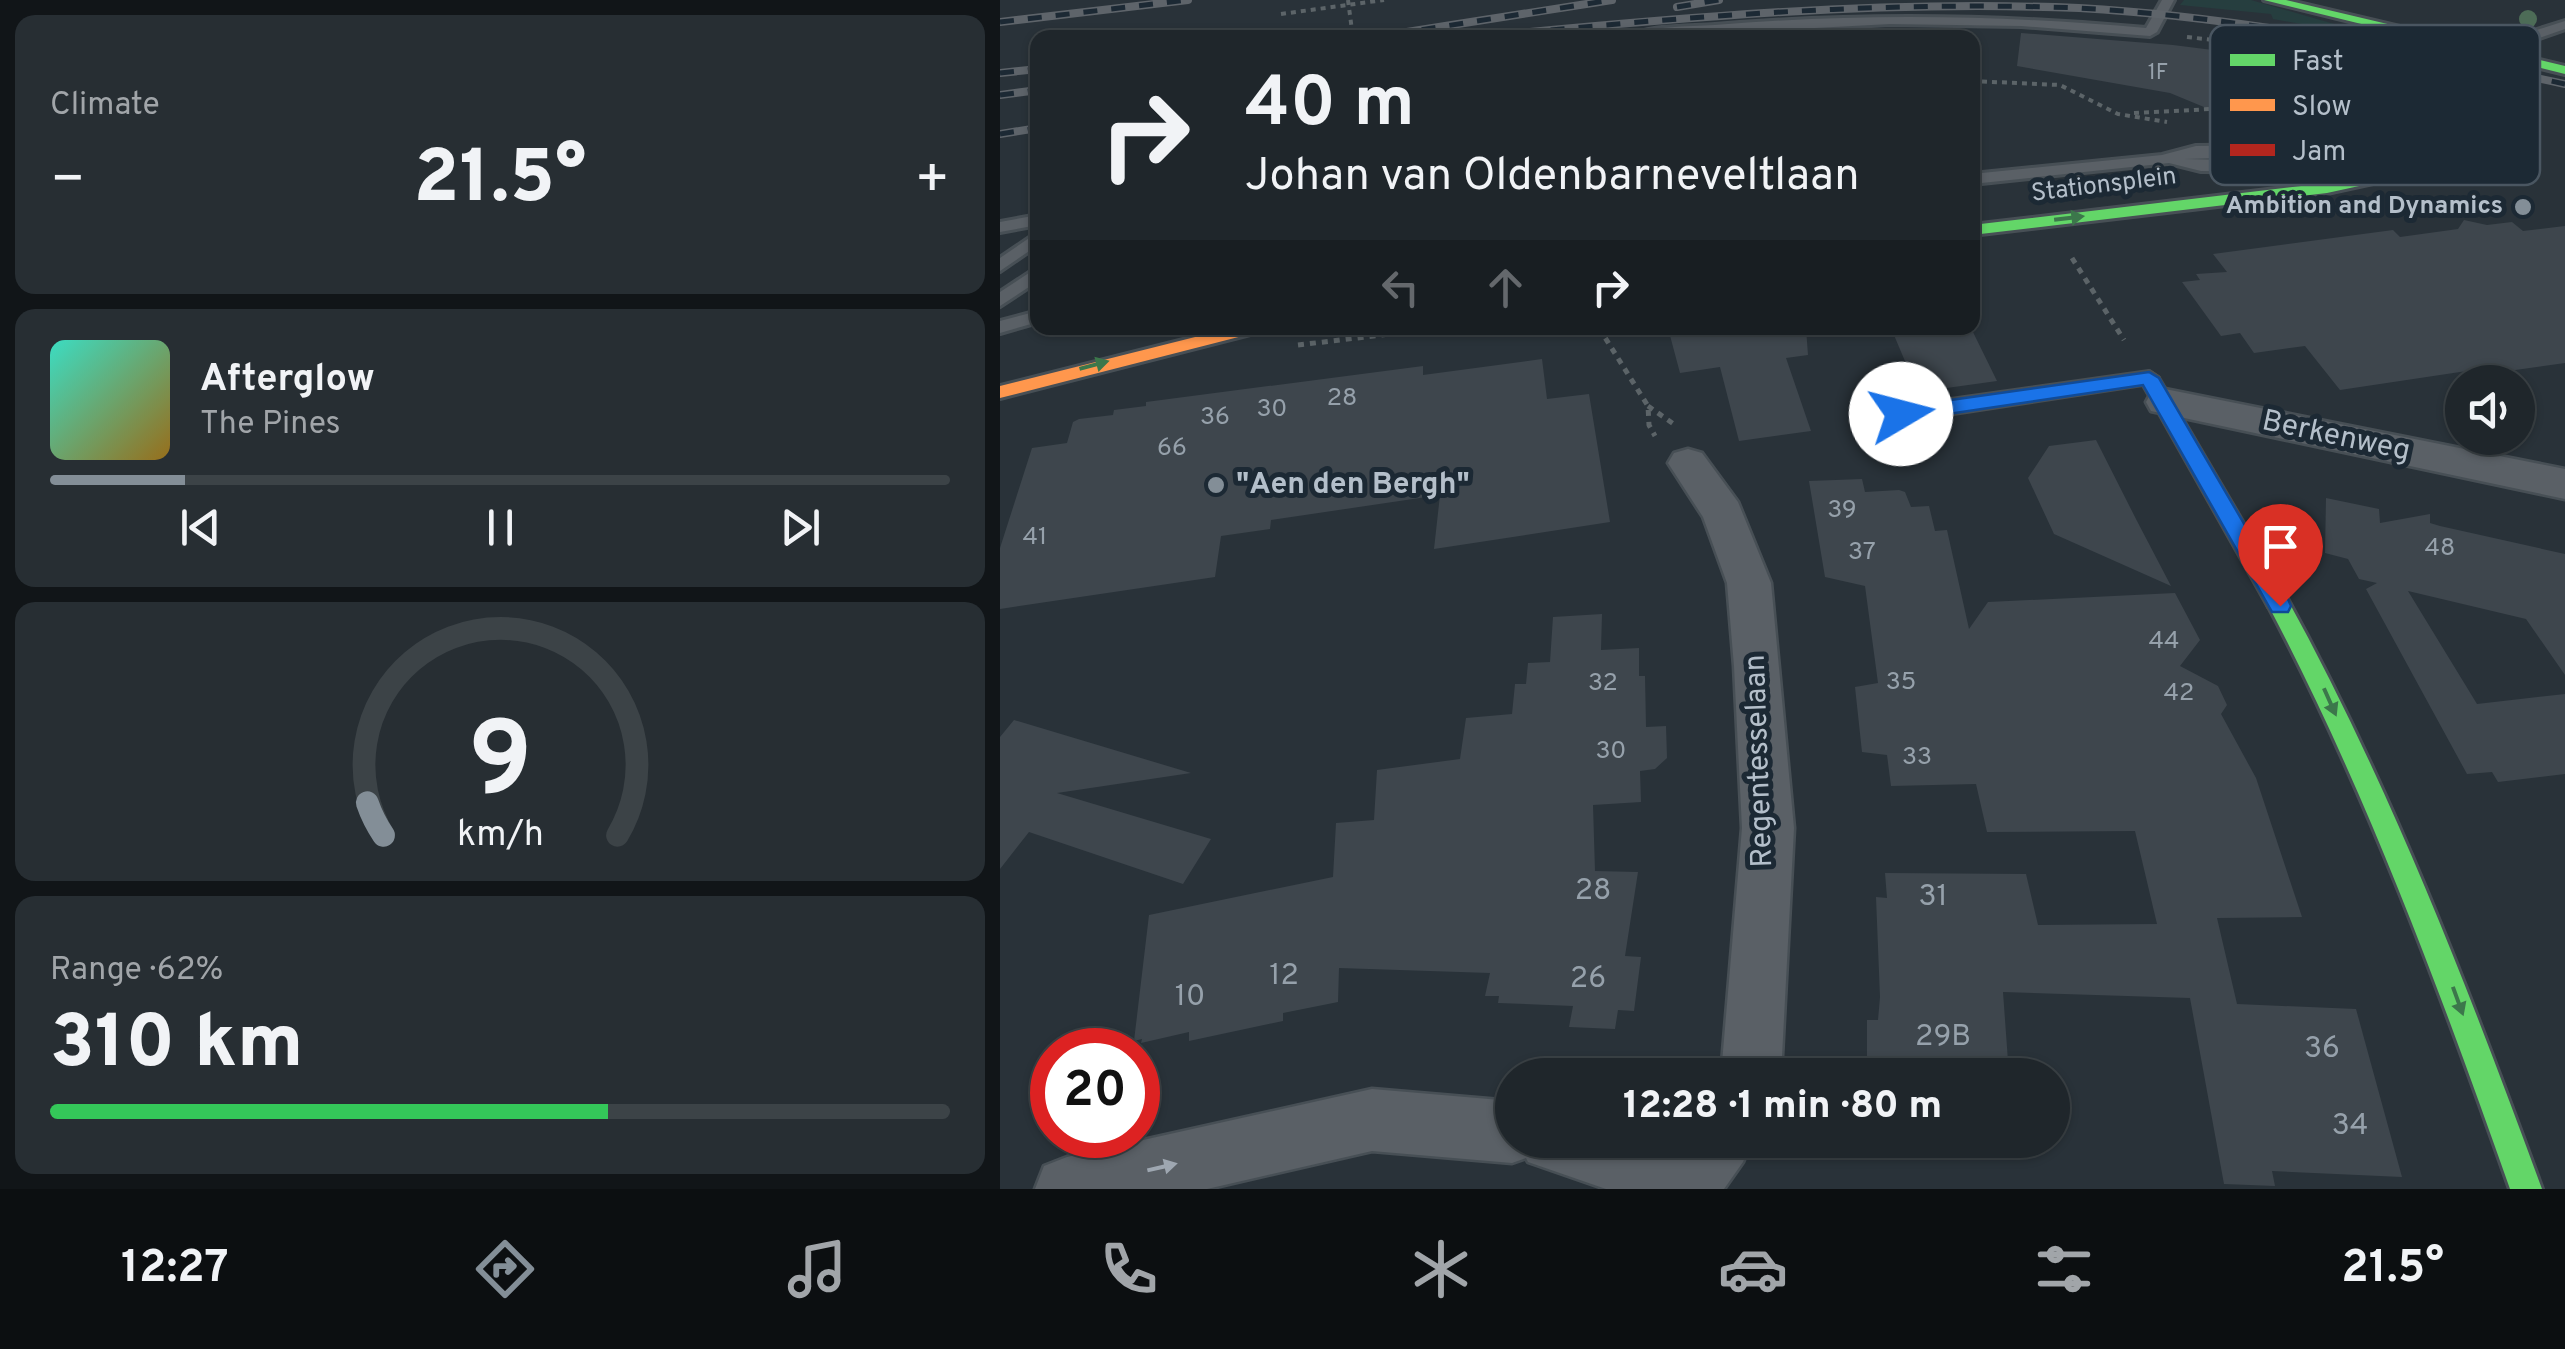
<!DOCTYPE html>
<html lang="en">
<head>
<meta charset="utf-8">
<style>
	:root { --surface:#1f262b; --page:#272e33; --text:#f1f3f6; --muted:#a1a5a9; --line:#3c4347; --accent:#838e97 }
	body { margin:0; font-family:Overpass,sans-serif; background:var(--page); color:var(--text); height:100vh; display:flex; flex-direction:column; font-size:38px; white-space:nowrap }
	* { box-sizing:border-box; margin:0 }
	p { font-size:32px; color:var(--muted) }
	.icon { flex:none; width:55px; height:55px; fill:none; stroke:currentColor; stroke-width:2; stroke-linecap:round; stroke-linejoin:round }
	.map { position:relative; flex:1; overflow:hidden }
	.details { display:flex; flex-direction:column; gap:15px; padding:15px; background:#111518; width:1000px }
	.details>* { flex:none }
	.hud { position:absolute; left:30px; top:30px; width:950px; height:305px; border-radius:20px; box-shadow:0 2px 8px #0004,0 0 0 2px var(--line); background:#1f262b; color:var(--text); overflow:hidden }
	.fabs { position:absolute; left:1445px; top:365px; display:grid; gap:20px }
	.fabs a { display:grid; place-items:center; width:90px; height:90px; border-radius:50%; background:var(--surface); box-shadow:0 2px 8px #0004,0 0 0 2px var(--line); font-size:50px }
	.speed { position:absolute; left:30px; top:1028px; display:flex; gap:20px; font-size:50px; font-weight:700; text-align:center }
	.speed>* { display:grid; place-content:center; width:130px; height:130px; border-radius:50%; background:var(--surface); box-shadow:0 2px 8px #0004,0 0 0 2px var(--line); line-height:1 }
	.speed .limit { border:15px solid #d22; background:#fff; color:#111 }
	.pin { position:absolute; display:grid; place-items:center; width:85px; height:85px; color:#fff; margin:-102px -42px; border-radius:50% 50% 50% 0; rotate:-45deg; box-shadow:0 0 10px #0007 }
	.pin .icon { rotate:45deg }
	.me { position:absolute; width:110px; margin:-55px; rotate:82deg; stroke-linejoin:round; filter:drop-shadow(0 0 8px #0008) }
	.turn { display:flex; align-items:center; gap:35px; height:210px; padding:0 50px; font-size:45px }
	.turn .icon { width:130px; height:130px; stroke-width:2.5 }
	.turn b { display:block; font-size:70px; line-height:85px }
	.lanes { display:flex; align-items:center; height:95px; padding:0 50px; background:#0003; justify-content:center; gap:50px; direction:ltr }
	.lanes .off { opacity:.35 }
	.big { font-size:75px; font-weight:800; line-height:1.1 }
	.details .card { flex:1; display:flex; flex-direction:column; justify-content:center; gap:15px; min-width:0; padding:0 35px; border-radius:20px; background:var(--page) }
	.details .dial { align-items:center; gap:0 }
	.dial svg { height:260px; overflow:visible; fill:none; stroke:var(--line); stroke-width:7; stroke-linecap:round; text-anchor:middle }
	.dial text { fill:var(--text); stroke:none }
	.song { display:flex; align-items:center; gap:30px }
	.cover { width:120px; height:120px; border-radius:15px; background:linear-gradient(135deg,hsl(170 70% 55%),hsl(40 70% 35%)) }
	.played { height:10px; border-radius:5px; background:linear-gradient(90deg,var(--accent) 15%,var(--line) 15%) }
	.keys { display:flex; justify-content:space-around; direction:ltr }
	.heat { display:flex; justify-content:space-between; align-items:center; font-size:55px; direction:ltr }
	.charge { height:15px; border-radius:8px; background:linear-gradient(90deg,#34c759 62%,var(--line) 0) }
	.trip { position:absolute; left:495px; top:1058px; width:575px; height:100px; border-radius:50px; background:var(--surface); box-shadow:0 2px 8px #0004,0 0 0 2px var(--line); font-weight:800; line-height:100px; text-align:center }
	.tab-bar { display:flex; height:160px; justify-content:space-around; align-items:center; background:#0c0f11; color:var(--muted) }
	.tab-bar .icon { width:70px; height:70px }
	.tab-bar .selected { color:var(--accent) }
	.tab-bar b { font-size:45px; color:var(--text) }
	main { display:flex; flex:1; min-height:0 }
	.map>svg:first-child { display:block }
</style>
</head>
<body>
<main>
<section class="details">
<div class="card"><p>Climate</p>
<div class="heat"><a>−</a><b class="big">21.5°</b><a>+</a></div>
</div>
<div class="card">
<div class="song"><i class="cover"></i><div><b>Afterglow</b><p>The Pines</p></div></div>
<div class="played"></div>
<div class="keys"><svg class="icon" aria-label="previous" viewBox="0 0 24 24"><path d="M18 5L8 12l10 7zM5 5v14"/></svg><svg class="icon" aria-label="pause" viewBox="0 0 24 24"><path d="M8 5v14M16 5v14"/></svg><svg class="icon" aria-label="next" viewBox="0 0 24 24"><path d="M6 5l10 7-10 7zM19 5v14"/></svg></div>
</div>
<div class="card dial"><svg viewBox="0 0 100 80">
<path d="M14 69A42 42 0 1 1 86 69"/>
<path d="M14 69A42 42 0 0 1 9 59" stroke="#838e97"/>
<text x="50" y="56" font-size="32" font-weight="700">9</text>
<text x="50" y="72" font-size="11">km/h</text>
</svg></div>
<div class="card"><p>Range · 62%</p><b class="big">310 km</b><div class="charge"></div></div>
</section>
<div class="map">
<svg width="1565" height="1189" viewBox="0 0 1565 1189">
	<rect width="100%" height="100%" fill="#293239"/>
	<path fill="#263e3f" d="M1184,0h67l135,39 -113,-20 -2,-5 -91,-9z"/>
	<path fill="#3e464d" d="M1021,33l152,12 134,17 -48,20 51,29 -26,4 26,25 -46,2 -48,-30 -46,-19 -153,-27z
		M1464,220l23,5 25,-3 11,9 42,-5v137l-71,10 -14,-4 -140,21 -35,-44 -51,7 -14,-20 -19,3 -39,-54 18,-2 -4,-6 31,-2 -14,-18 180,-24 7,7 58,-8z
		M668,328h138l2,27 -22,3 25,73 -72,10 -19,-74 -40,6z
		M891,328h80l26,53 -79,11z
		M542,359l5,40 42,-5 21,128 -176,27 6,-54 -169,25 -1,9 -49,7 -6,41 -215,32v-61l32,-100 35,-5 6,-21 6,-3 34,-4 1,-5 32,-4v-4l277,-36v9z
		M1096,440l41,81 34,65 -117,-52 -26,-56 21,-32z
		M862,479l3,13 34,-2 6,2 6,15 18,-1 6,25 12,-1 22,99 19,-27 187,-9 25,47 -20,26 38,20 9,19 -6,9 35,64 46,139 -85,1 20,86 119,5 46,168 -130,-6 3,15 -51,-2 -34,-186 -187,-6 6,83h-142v-55h11l2,-23 -4,-100 11,1 -2,-25 141,1 12,51 119,-1 -22,-93 -148,1 -11,-48 -85,2 -4,-31 -25,-3 -7,-65 23,-4 -13,-97 -40,-9 -16,-96z
		M1326,498l53,11 1,14 50,-9v9l10,3 125,28v121l-39,-56 -118,-28 69,113 88,-10v80l-67,8 -6,-10 -25,2 -101,-185 11,-6 -18,-4 -11,-20 -23,-6z
		M602,614l-1,36 38,-2v28h6l1,51 20,-1 1,32 -12,11 -15,2 1,31 -48,3 2,66 43,1 -13,84 16,1 -7,54 -16,-1 -3,19 -46,-2 4,-21 -75,-3 1,-7h-14l5,-23 -151,-5 -1,34 -55,11v8l-94,20v-9l-48,11 1,-4 -8,2 15,-126 184,-38 3,-54 38,-3 3,-50 83,-11 6,-41 46,-4 3,-30h11l2,-21 22,-1 3,-45z
		M14,720l177,53 -134,20 154,46 -28,45 -154,-52 -29,37v-132z"/>
	<g fill="none" stroke-linecap="round" stroke-linejoin="round">
		<g stroke="#474f55" stroke-width="6">
			<path id="lane" d="M1162,0h12l-17,32 -7,4 -129,-10 -131,-2 -265,14c22,-13 64,-11 90,-13 144,-12 287,-10 431,3z
				M1565,21v8l-37,13 -13,11 -12,-3 15,-14z
				M1464,81l5,1v6l-41,31 -79,27 -49,9 -115,4 209,6 3,3 -8,5 -188,-2 -32,-8 -197,21v-10l190,-19 34,-9 104,-1 41,-6 77,-26z
				M38,215v10l-38,7v-10z
				M38,232v13l-38,26v-13z
				M38,267v14l-38,25v-14z
				M38,311v11l-38,11v-12z
				M1149,372l9,6 -2,4 -255,39 -10,-7 10,-7z"/>
		</g>
		<g stroke="#474f55" stroke-width="5">
			<path id="street" d="M1165,389l400,80v30l-414,-88 -5,-9 5,-9z
				M688,449l14,4 36,49 33,81 23,245 -13,247h-60l21,-247 -8,-162 -7,-83 -24,-66 -35,-54 6,-10z
				M372,1089l140,12v39h134l24,15 12,-15h70l-9,22 -19,27h-118l-78,-27 -2,-4 -14,5 -140,-12 -165,38h-172l9,-23 23,-9z"/>
		</g>
		<g stroke="#474f55" stroke-width="6">
			<path id="fast" d="M1264,0h22l279,66v8z
				M1529,98l7,4 -2,3 -49,39 -66,29 -92,20 -355,42v-10l355,-42 87,-19 61,-26z
				M1277,592l8,3c105,190 182,390 257,594h-32c-71,-201 -144,-399 -244,-588l3,-6z"/>
		</g>
		<g stroke="#474f55" stroke-width="6">
			<path id="slow" d="M231,328h30l-3,4 -258,66v-12z"/>
		</g>
		<g stroke="#474f55" stroke-width="6">
			<path id="jam" d="M1149,372l9,6 127,217 3,6 -3,6h-16l-129,-229z"/>
		</g>
		<path stroke="#5c6468" stroke-width="4" stroke-dasharray="5 5" stroke-linecap="butt" d="M281,14l103,-14
			M1187,37l107,12
			M972,81l88,4 58,29 49,8
			M1268,87l71,-29
			M1134,113l77,-4"/>
		<path stroke="#5c6468" stroke-width="5" stroke-dasharray="6 6" stroke-linecap="butt" d="M1072,258l52,82
			M599,328l49,78 1,19 6,11
			M298,345l143,-17
			M648,406l27,19"/>
		<use href="#lane" fill="#5a6066" fill-rule="evenodd"/>
		<use href="#street" fill="#5a6066" fill-rule="evenodd"/>
		<use href="#fast" fill="#63d668" fill-rule="evenodd"/>
		<use href="#slow" fill="#ff974d" fill-rule="evenodd"/>
		<use href="#jam" fill="#b3261e" fill-rule="evenodd"/>
		<g stroke="#5e646a" stroke-width="8">
			<path id="rail" d="M677,7l42,-7
				M0,22l188,-22
				M394,34l218,-34
				M287,38l22,-3
				M467,38c204,-20 407,-38 612,-30 164,9 326,42 486,76
				M0,73l38,-4
				M0,95l38,-5
				M0,134l38,-6"/>
		</g>
		<use href="#rail" stroke="#1c2934" stroke-width="5" stroke-dasharray="14" stroke-linecap="butt"/>
		<g stroke="#474f55" stroke-width="18" stroke-linecap="butt">
			<path id="lane-bridge" d="M1464,85l46,-35"/>
		</g>
		<g stroke="#474f55" stroke-width="18" stroke-linecap="butt">
			<path id="fast-bridge" d="M1488,92l45,-35"/>
		</g>
		<path stroke="#5c6468" stroke-width="4" stroke-dasharray="5 5" stroke-linecap="butt" d="M348,0l5,38"/>
		<use href="#lane-bridge" stroke="#5a6066" stroke-width="14"/>
		<use href="#fast-bridge" stroke="#63d668" stroke-width="14"/>
	</g>
	<circle fill="#4d6c57" cx="1528" cy="19" r="9"/>
	<defs><path id="oneway-solid" d="M-6-.8H1V-3.2L6.5 0L1 3.2V.8H-6Z" transform="scale(2.5)"/></defs>
	<g fill="#3c774b">
		<use href="#oneway-solid" transform="translate(1069 218) rotate(-7)"/>
		<use href="#oneway-solid" transform="translate(94 365) rotate(-15)"/>
		<use href="#oneway-solid" transform="translate(1330 702) rotate(66)"/>
		<use href="#oneway-solid" transform="translate(1458 1001) rotate(70)"/>
	</g>
	<use fill="#9ea7b1" href="#oneway-solid" transform="translate(162 1167) rotate(-13)"/>
	<path fill="#1a73e8" stroke="#114b97" stroke-width="2.5" d="M1149,372l10,6 129,221 3,7 -3,6h-16l-129,-227 -242,36 -10,-7 10,-7z"/>
	<g fill="#838e97" stroke="#1c2934" stroke-width="4">
		<circle cx="1523" cy="207" r="10"/>
		<circle cx="216" cy="485" r="10"/>
	</g>
	<g text-anchor="middle" dominant-baseline="central" stroke-width="10" stroke-linejoin="round" paint-order="stroke">
		<g font-size="22" fill="#96a1ab">
			<text x="1158" y="73">1F</text>
		</g>
		<g font-size="25" fill="#b4bfca" stroke="#1c2934">
			<text transform="translate(1104 186) rotate(-7)">Stationsplein</text>
		</g>
		<g font-size="25" font-weight="bold" fill="#b4bfca" stroke="#1c2934" text-anchor="end">
			<text x="1503" y="207">Ambition and Dynamics</text>
		</g>
		<g font-size="25" fill="#96a1ab">
			<text x="342" y="399">28</text>
			<text x="272" y="410">30</text>
			<text x="215" y="418">36</text>
			<text x="172" y="449">66</text>
			<text x="842" y="511">39</text>
			<text x="35" y="538">41</text>
			<text x="1440" y="549">48</text>
			<text x="862" y="553">37</text>
			<text x="1164" y="642">44</text>
			<text x="901" y="683">35</text>
			<text x="603" y="684">32</text>
			<text x="1179" y="694">42</text>
			<text x="611" y="752">30</text>
			<text x="917" y="758">33</text>
		</g>
		<g font-size="30" fill="#b4bfca" stroke="#1c2934">
			<text transform="translate(1336 437) rotate(12)">Berkenweg</text>
			<text transform="translate(760 761) rotate(-92)">Regentesselaan</text>
		</g>
		<g font-size="30" font-weight="bold" fill="#b4bfca" stroke="#1c2934" text-anchor="start">
			<text x="236" y="485">"Aen den Bergh"</text>
		</g>
		<g font-size="30" fill="#96a1ab">
			<text x="593" y="891">28</text>
			<text x="933" y="897">31</text>
			<text x="284" y="976">12</text>
			<text x="588" y="979">26</text>
			<text x="190" y="997">10</text>
			<text x="943" y="1037">29B</text>
			<text x="1322" y="1049">36</text>
			<text x="1350" y="1126">34</text>
		</g>
	</g>
	<rect x="1210" y="25" width="330" height="160" rx="15" fill="#1c2934" stroke="#4a5661" stroke-width="2.5"/>
	<rect x="1230" y="54" width="45" height="12" fill="#63d668"/>
	<rect x="1230" y="99" width="45" height="12" fill="#ff974d"/>
	<rect x="1230" y="144" width="45" height="12" fill="#b3261e"/>
	<g font-size="28" fill="#b4bfca">
		<text x="1292" y="70">Fast</text>
		<text x="1292" y="115">Slow</text>
		<text x="1292" y="160">Jam</text>
	</g>
</svg>
<div class="fabs">
<a><svg class="icon" aria-label="sound" viewBox="0 0 24 24"><path d="M4 9h4l5-4v14l-5-4H4zM17 9q2 3 0 6"/></svg></a>
</div>
<div class="speed"><div class="limit">20</div></div>
<div class="pin" style="left:1280px;top:606px;background:#d93025"><svg class="icon" aria-label="arrive" viewBox="0 0 24 24"><path d="M6 21V4h12l-3 4 3 4H6"/></svg></div>
<svg class="me" style="left:901px;top:414px" viewBox="-20 -20 40 40"><circle r="19" fill="#fff"/><path d="M0-13L10 11 0 6-10 11z" fill="#1a73e8"/></svg>
<div class="trip">12:28 · 1 min · 80 m</div>
<div class="hud">
<div class="turn"><svg class="icon" aria-label="right" viewBox="0 0 24 24"><path d="M7 20v-9h11M14 6l5 5-5 5"/></svg><div><b>40 m</b>Johan van Oldenbarneveltlaan</div></div>
<div class="lanes"><svg class="icon off" aria-label="left" viewBox="0 0 24 24"><path d="M17 20v-9H6M10 6l-5 5 5 5"/></svg><svg class="icon off" aria-label="ahead" viewBox="0 0 24 24"><path d="M12 20V5M6 11l6-6 6 6"/></svg><svg class="icon" aria-label="right" viewBox="0 0 24 24"><path d="M7 20v-9h11M14 6l5 5-5 5"/></svg></div>
</div>
</div>
</main>
<nav class="tab-bar">
<b>12:27</b>
<svg class="icon selected" aria-label="directions" viewBox="0 0 24 24"><path d="M12 3l9 9-9 9-9-9zM9 14v-3h6M13 9l2 2-2 2"/></svg>
<svg class="icon" aria-label="music" viewBox="0 0 24 24"><path d="M9 18V5l10-2v13"/><circle cx="6" cy="18" r="3"/><circle cx="16" cy="16" r="3"/></svg>
<svg class="icon" aria-label="phone" viewBox="0 0 24 24"><path d="M5 4h4l2 5-3 2q2 4 5 5l2-3 5 2v4C11 20 4 13 5 4z"/></svg>
<svg class="icon" aria-label="climate" viewBox="0 0 24 24"><path d="M12 3v18M4 7l16 10M4 17L20 7"/></svg>
<svg class="icon" aria-label="car" viewBox="0 0 24 24"><path d="M5 17H2v-5l4-1 3-4h7l3 4 3 1v5h-3M9 17h6M6 11h13"/><circle cx="7" cy="17" r="2"/><circle cx="17" cy="17" r="2"/></svg>
<svg class="icon" aria-label="filters" viewBox="0 0 24 24"><path d="M4 7h16M4 17h16"/><circle cx="9" cy="7" r="2"/><circle cx="15" cy="17" r="2"/></svg>
<b>21.5°</b>
</nav>
</body>
</html>
